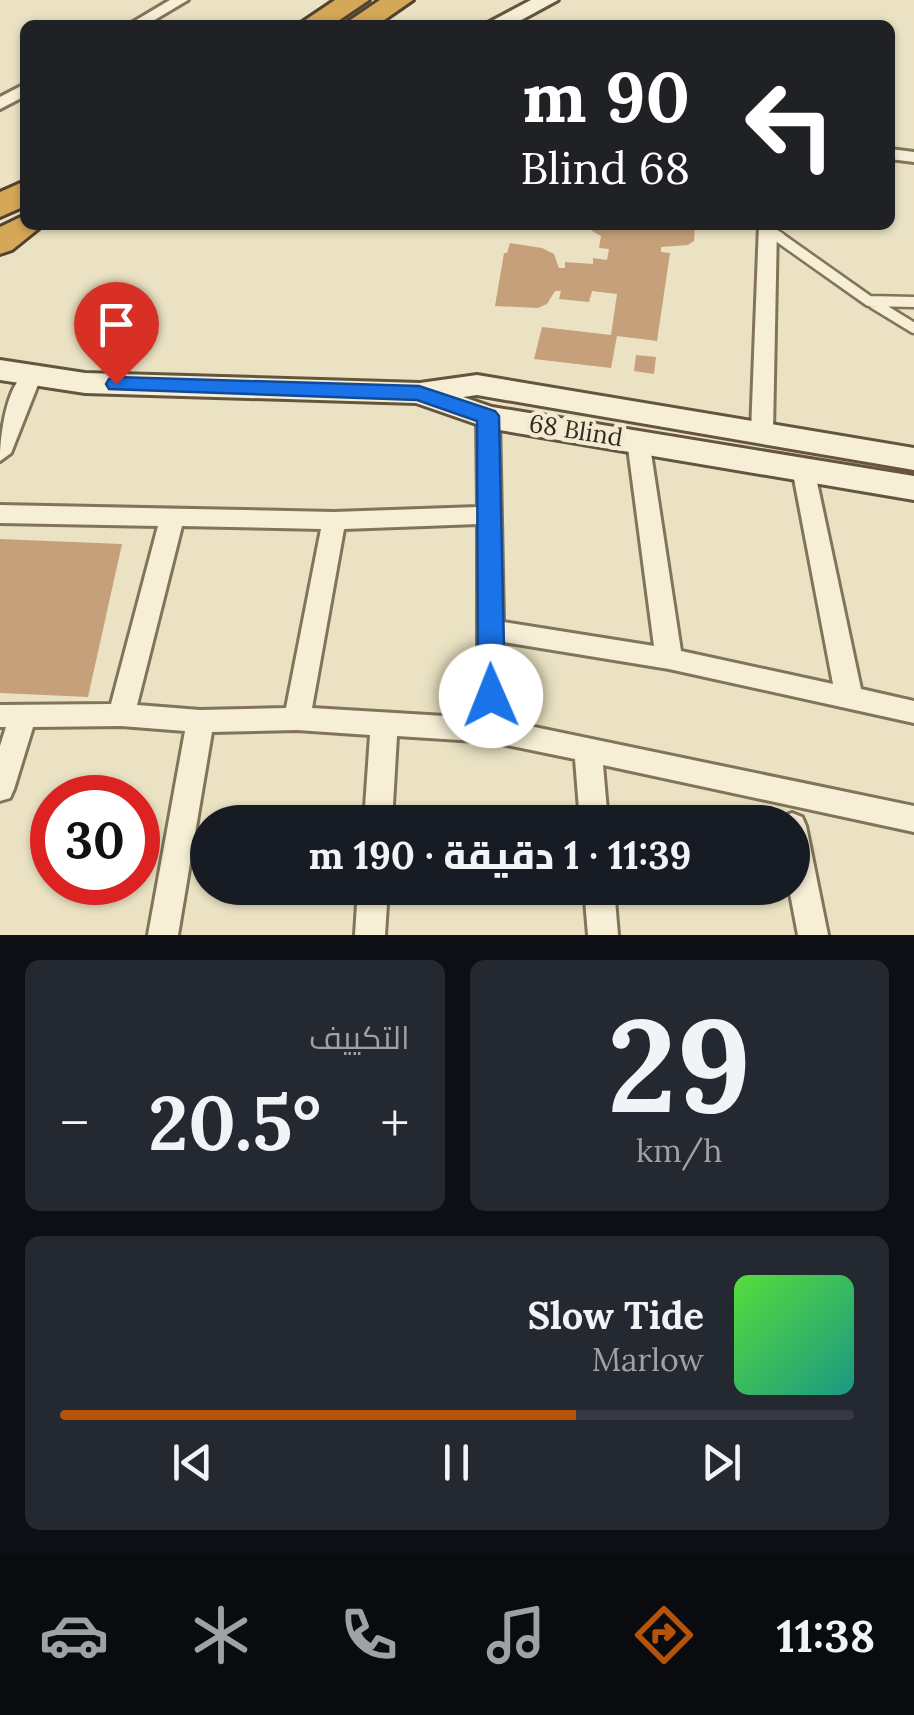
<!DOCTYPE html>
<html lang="ar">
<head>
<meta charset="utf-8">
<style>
	:root { --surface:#171b24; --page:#242831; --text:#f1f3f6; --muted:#9ea1a6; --line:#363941; --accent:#b45309 }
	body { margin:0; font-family:Lora,Cairo,serif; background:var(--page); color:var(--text); direction:rtl; height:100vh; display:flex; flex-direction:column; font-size:38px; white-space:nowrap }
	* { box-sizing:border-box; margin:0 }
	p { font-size:32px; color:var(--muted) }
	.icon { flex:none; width:55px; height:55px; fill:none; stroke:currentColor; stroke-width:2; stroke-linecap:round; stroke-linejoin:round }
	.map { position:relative; height:935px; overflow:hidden; direction:ltr }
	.panel { display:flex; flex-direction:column; gap:25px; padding:25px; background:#0d0f14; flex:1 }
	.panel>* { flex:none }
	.hud { position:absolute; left:20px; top:20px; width:875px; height:210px; border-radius:15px; box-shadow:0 2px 8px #0004; direction:rtl; background:#202124; color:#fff; overflow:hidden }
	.speed { position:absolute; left:30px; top:775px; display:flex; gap:20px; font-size:50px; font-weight:700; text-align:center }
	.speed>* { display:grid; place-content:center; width:130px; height:130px; border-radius:50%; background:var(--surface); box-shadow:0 2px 8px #0004; line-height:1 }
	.speed .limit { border:15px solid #d22; background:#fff; color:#111 }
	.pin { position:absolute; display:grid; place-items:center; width:85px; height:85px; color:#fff; margin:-102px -42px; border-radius:50% 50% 50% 0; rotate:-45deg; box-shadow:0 0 10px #0007 }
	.pin .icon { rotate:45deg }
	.me { position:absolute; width:110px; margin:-55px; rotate:359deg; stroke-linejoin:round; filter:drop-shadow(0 0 8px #0008) }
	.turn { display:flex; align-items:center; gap:35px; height:210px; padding:0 40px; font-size:45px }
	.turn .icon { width:130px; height:130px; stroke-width:2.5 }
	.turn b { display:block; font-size:70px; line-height:85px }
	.big { font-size:75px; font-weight:800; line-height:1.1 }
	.panel .card { flex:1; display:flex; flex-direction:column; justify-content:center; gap:15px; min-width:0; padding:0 35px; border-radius:15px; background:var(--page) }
	.panel .dial { align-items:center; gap:0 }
	.dial b { font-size:130px; line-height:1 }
	.song { display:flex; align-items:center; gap:30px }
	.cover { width:120px; height:120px; border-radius:15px; background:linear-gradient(135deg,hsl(110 70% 55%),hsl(170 70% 35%)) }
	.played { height:10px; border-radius:5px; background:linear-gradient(90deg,var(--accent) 65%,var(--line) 65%) }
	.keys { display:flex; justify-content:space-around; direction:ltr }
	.heat { display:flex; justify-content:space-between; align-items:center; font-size:55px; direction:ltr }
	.panel .tiles { flex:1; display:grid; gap:25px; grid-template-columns:1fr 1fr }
	.card:last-child { grid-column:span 2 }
	.trip { position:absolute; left:190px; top:805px; width:620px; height:100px; border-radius:50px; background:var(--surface); box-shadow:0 2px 8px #0004; font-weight:800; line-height:100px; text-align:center; direction:rtl }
	.menu { display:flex; height:160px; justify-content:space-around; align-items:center; background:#090b0e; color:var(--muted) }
	.menu .icon { width:70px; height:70px }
	.menu .selected { color:var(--accent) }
	.menu b { font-size:45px; color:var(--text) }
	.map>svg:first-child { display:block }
</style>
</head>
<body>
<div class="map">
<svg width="914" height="935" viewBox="0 0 914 935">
	<rect width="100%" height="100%" fill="#eae2c2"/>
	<path fill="#c6a07b" d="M592,225h103l-1,16 -6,4 -27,2v5l9,1 -13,88 -40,-5 -6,32 -77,-9 8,-32 69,8 6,-41 -25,-3 -3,11 -30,-3 2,-8h-6l-8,13 -9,4 -43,-2 9,-53h3l3,-10 32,5 12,6 5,14h6v-6l28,2v-6l14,2 2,-11 -10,-1 2,-12 -9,-5z
		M636,355l20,2 -2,17 -20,-3z
		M0,539l122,5 -34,153 -88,-4z"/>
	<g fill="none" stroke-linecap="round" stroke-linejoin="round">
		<g stroke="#83735b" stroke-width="12">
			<path id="lane-far1" d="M768,229l13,9"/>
		</g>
		<g stroke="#83735b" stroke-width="15">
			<path id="lane" d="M777,236l92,65 45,1
				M873,303l41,25"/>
		</g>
		<g stroke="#83735b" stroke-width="6">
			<path id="street" d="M170,0h18l-42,25h-18z
				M25,84v12l-25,13v-12z
				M890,149l24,3v10l-24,-3z
				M759,225h18l-4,207 -11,8 -11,-8z
				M31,370l10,7 -30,76 -11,8c0,-23 6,-82 31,-91z
				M488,410l11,7 4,205 151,24 -27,-206 11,-8 11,8 32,211 152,33 -41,-216 11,-8 11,8 47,221 53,12v22l-245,-54 -165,-27 1,79 409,85v26l-311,-67 5,57h-28l-5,-63 -83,-17 -95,-6 -5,86h-28l6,-87 -73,-5 -85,2 -34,203h-30l37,-204 -64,-5 -88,1 -19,62 -4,9 -10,3v-55l6,-19h-6v-22l111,-1 47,-178 -158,-3v-18l334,7 144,-5 -1,-90zM478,524v194l-166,-10 32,-179zM182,526l139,3 -35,179 -86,2 -63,-5z
				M792,813l10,4 4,9 22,109h-30l-9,-47h3v-66h-13l3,-5z
				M358,888h30l-3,47h-30z
				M584,888h30l4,47h-30z"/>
		</g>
		<g stroke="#65543e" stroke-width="6">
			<path id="secondary" d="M531,0h27l-46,25h-28z
				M0,360l85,13 335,10 57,-8 437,73v22l-437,-75 -14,2 29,10 422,69v24l-426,-72 -72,-25 -331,-10 -85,-13z"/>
		</g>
		<g stroke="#51412f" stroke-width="6">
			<path id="highway" d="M335,0h34l-37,25h-34z
				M380,0h33l-36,25h-34z
				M25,181v25l-25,11v-25z
				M25,215v10h18l-31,25 -12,4v-27z"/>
		</g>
		<use href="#lane-far1" stroke="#f6efd5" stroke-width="9"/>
		<use href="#lane" stroke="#f6efd5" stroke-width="10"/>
		<use href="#street" fill="#f6efd5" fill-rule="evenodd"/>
		<use href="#secondary" fill="#f6efd5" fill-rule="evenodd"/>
		<use href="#highway" fill="#d5a758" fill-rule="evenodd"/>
	</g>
	<path fill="#1a73e8" stroke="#114b97" stroke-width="2.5" d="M116,377l303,9 76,25 4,5 6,280 -4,8 -10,3 -9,-3 -4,-8 -1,-275 -60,-21 -308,-11 -3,-5 3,-5z"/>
	<g text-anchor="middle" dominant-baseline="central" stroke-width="9" stroke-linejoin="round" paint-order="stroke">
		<g font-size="25" fill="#342a1e" stroke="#f3ebd1">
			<text transform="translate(576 430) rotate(9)">68 Blind</text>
		</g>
	</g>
</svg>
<div class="speed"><div class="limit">30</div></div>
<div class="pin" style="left:116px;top:384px;background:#d93025"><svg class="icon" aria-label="arrive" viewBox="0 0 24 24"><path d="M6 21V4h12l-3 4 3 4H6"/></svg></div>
<svg class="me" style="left:491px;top:696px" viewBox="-20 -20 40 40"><circle r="19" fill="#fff"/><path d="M0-13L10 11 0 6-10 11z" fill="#1a73e8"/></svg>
<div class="trip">11:39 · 1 دقيقة · 190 m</div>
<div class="hud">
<div class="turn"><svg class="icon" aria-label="left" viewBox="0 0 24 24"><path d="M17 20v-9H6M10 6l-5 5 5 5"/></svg><div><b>90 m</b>68 Blind</div></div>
</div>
</div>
<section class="panel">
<div class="tiles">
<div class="card dial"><b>29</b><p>km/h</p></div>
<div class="card"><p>التكييف</p>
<div class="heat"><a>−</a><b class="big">20.5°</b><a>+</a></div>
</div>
<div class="card">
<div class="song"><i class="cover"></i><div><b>Slow Tide</b><p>Marlow</p></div></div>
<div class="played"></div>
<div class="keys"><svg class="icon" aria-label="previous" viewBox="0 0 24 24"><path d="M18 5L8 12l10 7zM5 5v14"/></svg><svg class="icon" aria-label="pause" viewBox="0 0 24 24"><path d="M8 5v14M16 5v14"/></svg><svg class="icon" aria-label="next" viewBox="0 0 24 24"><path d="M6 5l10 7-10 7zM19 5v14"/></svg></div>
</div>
</div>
</section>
<nav class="menu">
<b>11:38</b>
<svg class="icon selected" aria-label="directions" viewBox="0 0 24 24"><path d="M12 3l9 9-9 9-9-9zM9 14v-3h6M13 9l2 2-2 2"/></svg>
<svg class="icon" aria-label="music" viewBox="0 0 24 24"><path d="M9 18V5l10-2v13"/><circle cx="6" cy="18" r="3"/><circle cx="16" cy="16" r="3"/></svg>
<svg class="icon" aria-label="phone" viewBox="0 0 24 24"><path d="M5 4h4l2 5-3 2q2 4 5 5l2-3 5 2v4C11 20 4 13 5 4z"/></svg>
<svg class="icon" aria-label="climate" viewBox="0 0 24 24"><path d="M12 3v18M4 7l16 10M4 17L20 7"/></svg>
<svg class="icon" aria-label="car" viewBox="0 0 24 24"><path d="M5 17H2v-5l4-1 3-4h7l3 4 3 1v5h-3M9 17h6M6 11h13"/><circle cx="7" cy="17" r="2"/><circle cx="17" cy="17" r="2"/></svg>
</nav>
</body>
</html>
